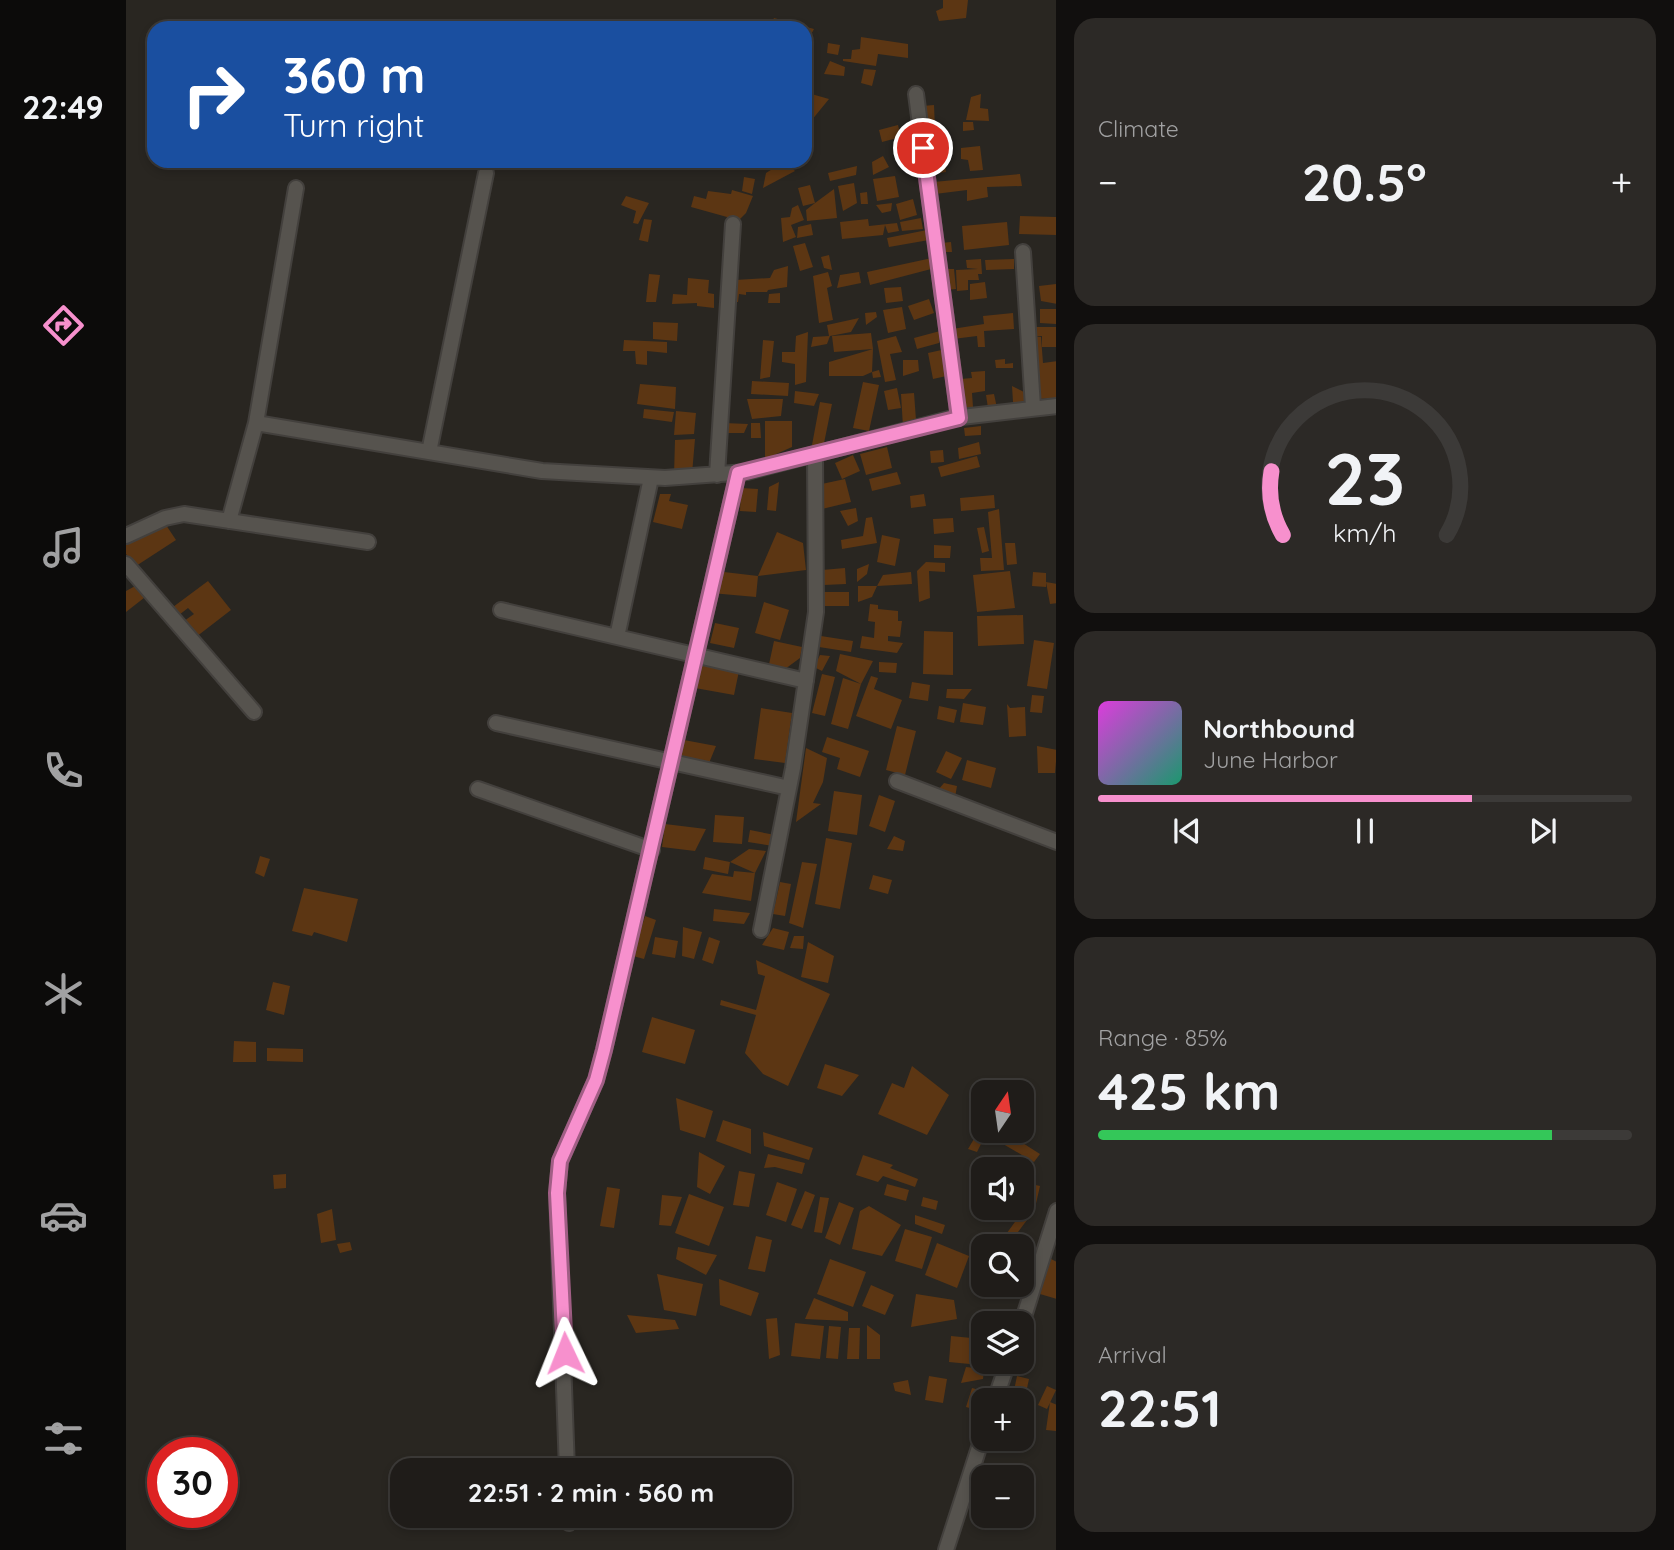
<!DOCTYPE html>
<html lang="en">
<head>
<meta charset="utf-8">
<style>
	:root { --surface:#1f1c19; --page:#2c2926; --text:#f1f3f6; --muted:#a1a1a2; --line:#3c3a38; --accent:#f790cd }
	body { margin:0; font-family:Quicksand,sans-serif; background:var(--page); color:var(--text); height:100vh; display:flex; flex-direction:column; font-size:26px; white-space:nowrap }
	* { box-sizing:border-box; margin:0 }
	p { font-size:23px; color:var(--muted) }
	.icon { flex:none; width:38px; height:38px; fill:none; stroke:currentColor; stroke-width:2; stroke-linecap:round; stroke-linejoin:round }
	.map { position:relative; flex:1; overflow:hidden }
	.sheet { display:flex; flex-direction:column; gap:18px; padding:18px; background:#110f0e; width:618px }
	.sheet>* { flex:none }
	.hud { position:absolute; left:21px; top:21px; width:665px; height:147px; border-radius:21px; box-shadow:0 4px 10px #0003,0 0 0 2px var(--line); background:#1a4fa0; color:#fff; overflow:hidden }
	.needle { width:46px; rotate:13deg }
	.fabs { position:absolute; left:845px; top:1080px; display:grid; gap:14px }
	.fabs a { display:grid; place-items:center; width:63px; height:63px; border-radius:14px; background:var(--surface); box-shadow:0 4px 10px #0003,0 0 0 2px var(--line); font-size:35px }
	.speed { position:absolute; left:21px; top:1437px; display:flex; gap:14px; font-size:35px; font-weight:700; text-align:center }
	.speed>* { display:grid; place-content:center; width:91px; height:91px; border-radius:50%; background:var(--surface); box-shadow:0 4px 10px #0003,0 0 0 2px var(--line); line-height:1 }
	.speed .limit { border:10px solid #d22; background:#fff; color:#111 }
	.pin { position:absolute; display:grid; place-items:center; width:60px; height:60px; color:#fff; margin:-30px; border:4px solid #fff; border-radius:50%; box-shadow:0 2px 7px #0007 }
	.me { position:absolute; width:77px; margin:-38px; rotate:358deg; stroke-linejoin:round; filter:drop-shadow(0 0 5px #0008) }
	.turn { display:flex; align-items:center; gap:24px; height:147px; padding:0 21px; font-size:32px }
	.turn .icon { width:91px; height:91px; stroke-width:2.5 }
	.turn b { display:block; font-size:49px; line-height:60px }
	.big { font-size:52px; font-weight:800; line-height:1.1 }
	.sheet .card { flex:1; display:flex; flex-direction:column; justify-content:center; gap:10px; min-width:0; padding:0 24px; border-radius:21px; background:var(--page) }
	.sheet .dial { align-items:center; gap:0 }
	.dial svg { height:182px; overflow:visible; fill:none; stroke:var(--line); stroke-width:7; stroke-linecap:round; text-anchor:middle }
	.dial text { fill:var(--text); stroke:none }
	.song { display:flex; align-items:center; gap:21px }
	.cover { width:84px; height:84px; border-radius:10px; background:linear-gradient(135deg,hsl(300 70% 55%),hsl(160 70% 35%)) }
	.played { height:7px; border-radius:4px; background:linear-gradient(90deg,var(--accent) 70%,var(--line) 70%) }
	.keys { display:flex; justify-content:space-around; direction:ltr }
	.heat { display:flex; justify-content:space-between; align-items:center; font-size:38px; direction:ltr }
	.charge { height:10px; border-radius:5px; background:linear-gradient(90deg,#34c759 85%,var(--line) 0) }
	.trip { position:absolute; left:264px; top:1458px; width:402px; height:70px; border-radius:21px; background:var(--surface); box-shadow:0 4px 10px #0003,0 0 0 2px var(--line); font-weight:800; line-height:70px; text-align:center }
	main { display:flex; flex:1; min-height:0 }
	.menu { display:flex; flex-direction:column; width:126px; justify-content:space-around; align-items:center; background:#0c0b0a; color:var(--muted) }
	.menu .icon { width:49px; height:49px }
	.menu .current { color:var(--accent) }
	.menu b { font-size:32px; color:var(--text) }
	.map>svg:first-child { display:block }
</style>
</head>
<body>
<main>
<nav class="menu">
<b>22:49</b>
<svg class="icon current" aria-label="directions" viewBox="0 0 24 24"><path d="M12 3l9 9-9 9-9-9zM9 14v-3h6M13 9l2 2-2 2"/></svg>
<svg class="icon" aria-label="music" viewBox="0 0 24 24"><path d="M9 18V5l10-2v13"/><circle cx="6" cy="18" r="3"/><circle cx="16" cy="16" r="3"/></svg>
<svg class="icon" aria-label="phone" viewBox="0 0 24 24"><path d="M5 4h4l2 5-3 2q2 4 5 5l2-3 5 2v4C11 20 4 13 5 4z"/></svg>
<svg class="icon" aria-label="climate" viewBox="0 0 24 24"><path d="M12 3v18M4 7l16 10M4 17L20 7"/></svg>
<svg class="icon" aria-label="car" viewBox="0 0 24 24"><path d="M5 17H2v-5l4-1 3-4h7l3 4 3 1v5h-3M9 17h6M6 11h13"/><circle cx="7" cy="17" r="2"/><circle cx="17" cy="17" r="2"/></svg>
<svg class="icon" aria-label="filters" viewBox="0 0 24 24"><path d="M4 7h16M4 17h16"/><circle cx="9" cy="7" r="2"/><circle cx="15" cy="17" r="2"/></svg>
</nav>
<div class="map">
<svg width="931" height="1550" viewBox="0 0 931 1550">
	<rect width="100%" height="100%" fill="#292621"/>
	<path fill="#5c3613" d="M817,0h25l-2,18 -27,3 -3,-10 7,-3z
		M648,18l40,11 -9,17v-18h-36z
		M735,37l47,7v14l-30,-4 -2,12 -33,-5v-2h8l1,-9 8,-1z
		M702,43l12,2 -2,10 -11,-2z
		M704,61l15,6 -1,9 -20,-2z
		M738,69l12,1 -4,16 -11,-3z
		M682,93l21,6 -18,22 -6,-2z
		M855,94l-1,14 8,1 1,12 -23,-1 5,-23z
		M808,105l2,48 3,12h6l1,7 -14,2 -10,-68z
		M837,122h10l1,8 -11,1z
		M772,125l3,12 -19,5 -3,-12z
		M782,141l7,1 -1,11 -7,-1z
		M854,146l3,24 -13,1 -2,-11 -7,-1v-11z
		M757,156l6,11 -16,8 -1,-13z
		M659,161l10,10 -32,17 3,-15z
		M731,166l-1,9 -26,6 -2,-8z
		M894,174l2,12 -35,1 1,10 -21,4v-11l-32,4 -2,-12z
		M769,176l4,21 -22,4 -4,-22z
		M618,177l11,2 -3,15 -10,-3z
		M728,183l3,20 -14,8 -5,-25z
		M684,185l5,18 19,-14 3,29 -30,3 -1,-11 9,-7 -12,3 -5,-18z
		M606,190l21,6 -7,17 -8,8 -12,2 1,-6 -36,-10 3,-11 12,3 2,-8 23,3z
		M741,192l1,12h-7l-1,-11z
		M500,196l23,7 -11,21 -5,-1 3,-12 -15,-6z
		M787,199l4,16 -17,5 -4,-16z
		M766,203l-1,8 -9,2 -6,-8z
		M672,205l6,15 -13,5 5,12 -13,5 -2,-24 9,-1 2,-9z
		M894,216l37,1 -1,18 -37,-1z
		M795,218l2,11 -21,2 -2,-9z
		M518,219l8,1 -4,22 -9,-2z
		M742,219l1,7 28,-3 2,8 -11,2 -3,-8 -2,10 -41,4 -2,-17z
		M881,222l2,23 -45,5 -2,-24z
		M685,224l2,11 -16,3 1,-11z
		M801,230l2,10 -40,7 -2,-9z
		M825,242l1,10h-10l-1,-9z
		M679,243l8,24 -13,4 -7,-25z
		M703,255l3,15 -8,-2 -3,-11z
		M806,258l3,10 -65,17 -3,-13z
		M855,259l1,15h-4l1,6h-11v10l-11,1 -1,-21 22,-1 -11,-1 -1,-8z
		M888,259v10l-28,1 -1,-10z
		M662,266l-1,21 -19,3 -1,2h-21v3l-7,-1 -1,8h-4l1,-22 35,-2 4,-8z
		M817,269h11l2,20 -10,1z
		M702,272l4,14 -5,2 6,32 -14,3 -6,-47z
		M733,272l2,11 -24,5 3,-13z
		M523,274l11,1 -4,27h-10z
		M562,278l21,2 -1,13 6,1v14l-17,-2v-3l-25,1 1,-10 14,1z
		M859,282l2,16 -17,2v-16z
		M930,284l1,20 -16,-3 -2,-15z
		M775,287l2,14 -17,2 -2,-15z
		M654,293v10h-12l1,-9z
		M803,299l5,14 -20,7 -6,-14z
		M776,307l4,22 -18,4 -5,-23z
		M914,309h17v15l-17,-1z
		M750,312l1,5 -11,8 -1,-12z
		M887,313l1,16 -30,2 1,16h-7l-1,-11 -24,3 -1,-10 32,-5 -1,-8z
		M733,318l-8,14 -21,4 -3,8 -16,3 2,-10 16,-1 -2,-11z
		M527,322l25,1 -1,18 -24,-2z
		M905,327h26v20h-15v-11l-11,1h10l2,26 14,-2v37l-20,1 -6,-62z
		M814,331l-1,12 -22,6 -3,-11z
		M682,332l-2,50 -11,3v-21l-13,-2v-10h13l1,-16z
		M745,333l2,16 -1,23 7,-2 2,7 -8,1 -1,-6 -9,4h-34v-14l44,-13 -39,3 -2,-16z
		M770,336l6,16 -12,2 6,26 -11,2 -8,-41z
		M498,340l43,2v11l-20,-2v14l-11,-1 -1,-13h-12z
		M637,340l11,1 -4,36 -10,2z
		M820,349l5,26 -18,4 -5,-26z
		M879,359v5l8,-1v5h-17l-1,-8z
		M777,360h15l1,11 -16,5z
		M859,371v20l-13,2 1,14 -9,2 -3,-30 11,-1 -1,-6z
		M626,381l37,2 -1,13 -37,-2z
		M737,382l16,3 -10,46 -16,-3z
		M514,384l36,3 -1,22 -38,-5z
		M886,386l12,6 1,10h-12z
		M771,388l4,20 -13,2 -4,-19z
		M669,391l24,3 -5,12 -20,-3z
		M788,393l2,27 -13,7 -2,-33z
		M868,394l3,14h-9l-2,-13z
		M621,399h36l-2,17 -29,3z
		M694,402l12,2 -9,44 -11,-3z
		M518,409l30,3 -2,10 -29,-4z
		M550,411l20,2 -2,21 -20,1z
		M639,421h27v26l-27,12z
		M598,423l24,1 -4,9h-21z
		M625,423h9l1,15h-10z
		M855,426v9l-16,1 -1,-8z
		M569,439l-3,35 -18,1 1,-35z
		M853,442l2,12 -22,5 -1,-11z
		M761,447l5,21 -26,7 -6,-21z
		M817,450l1,12 -13,1 -1,-12z
		M727,455l7,16 -18,8 -7,-16z
		M851,456l3,11 -39,10 -3,-10z
		M771,472l4,12 -29,7 -3,-12z
		M719,479l6,23 -29,7 -5,-24z
		M653,482l-3,29 -9,-1 2,-23z
		M615,488l17,1 -2,23 -16,-1z
		M534,494h11l-2,7 19,4 -6,24 -29,-7z
		M798,494l2,12 -15,2 -1,-12z
		M868,495l1,13 -34,3 -1,-13z
		M730,508l2,13 -10,5 -8,-15z
		M873,509l5,61 -23,1 -1,-13h12l-4,-46z
		M746,517l5,26 -35,6 -1,-9 22,-4 3,-18z
		M827,518l1,14 -20,2 -1,-15z
		M38,522l12,18 -40,26 -10,-12v-15z
		M858,527l5,24 -7,2 -5,-25z
		M651,532l26,11 3,27 -48,6z
		M756,535l18,4 -5,27 -18,-4z
		M879,543h10l2,21 -10,1z
		M808,545l17,1 -1,12h-16z
		M800,562l19,1v9l-16,-1 1,27 -11,4 -2,-31z
		M743,564l-2,10 -10,8v-13z
		M719,568l1,16 -22,1 -2,-15z
		M884,571l5,37 -38,4 -4,-37z
		M598,572l34,4 -2,21 -45,-4z
		M785,572l1,12 -35,2 6,-11z
		M907,572l13,1v9l11,2v19l-7,1 -4,-22v5l-14,-1z
		M82,581l23,29 -35,27 -12,-16 10,-7 -6,-6 -9,7 -6,-8z
		M13,584l10,10 -23,18v-21z
		M732,586h19l-5,11 -14,5z
		M695,592h28v14h-33z
		M638,602l25,8 -9,30 -25,-7z
		M744,604l8,1v4l20,2v10h4l-2,16 -12,-1v5l15,2 -6,10 -37,-5 2,-12 12,2 1,-16 -7,-1z
		M897,615l1,29 -46,2 -1,-30z
		M589,623l24,5 -5,20 -24,-5z
		M798,631l29,1v43l-30,-1z
		M695,636l32,5 -2,11 -32,-5z
		M908,640l20,3 -7,46 -20,-3z
		M648,641l28,6 -2,11 -19,14 -13,-3z
		M714,654l33,7 -12,23 -13,45 -17,-5 12,-46 18,6 -25,-13z
		M694,655l10,1 -8,15 -8,-4z
		M753,662l18,1 -1,10 -17,-1z
		M573,664l40,7 -5,24 -39,-7z
		M696,674l13,3 -10,39 -13,-3z
		M745,676l7,2 -4,11 28,11 -11,29 -35,-13z
		M786,682l18,3 -2,16 -19,-3z
		M821,689h25l-8,10 -18,-1z
		M906,695l12,1 -2,17 -12,-1z
		M837,703l23,4 -3,18 -23,-3z
		M881,704l3,4 15,-1 1,29 -17,1z
		M813,706l18,4 -3,13 -17,-4z
		M635,708l31,5 -7,50 -31,-4z
		M771,726l19,5 -11,44 -19,-5z
		M701,737l42,14 -9,26 -23,-8 3,-11 -18,-6z
		M558,740l32,6 -7,17 -28,-5z
		M911,746l20,4 -2,23h-17z
		M680,748l21,10 -4,24 -10,21 8,1 -25,18z
		M820,751l16,7 -11,21 -15,-7z
		M841,760l29,8 -5,20 -29,-8z
		M818,783l13,3 -3,17 -16,-13z
		M708,791l28,4 -5,40 -29,-4z
		M753,795l16,6 -10,31 -16,-6z
		M589,815l29,2 -2,27 -29,-2z
		M539,824l41,5 -11,22 -33,-4z
		M624,830l25,5 -2,11 -25,-4z
		M768,836l11,5 -2,10 -16,-2z
		M700,838l26,5 -12,66 -25,-5z
		M623,849l17,2 -11,22 -4,28 -49,-8 10,-19 21,3 1,-6 21,2 -25,-11 -2,12 -25,-5 2,-12 25,5z
		M134,856l10,3 -6,18 -9,-4z
		M676,862l15,2 -14,64 -14,-5z
		M747,875l19,5 -4,14 -19,-5z
		M654,882l11,2 -6,32 -12,-2z
		M178,888l54,11 -11,43 -33,-10 -2,4 -20,-5z
		M588,909l36,4 -6,11 -31,-3z
		M519,916l11,4 -12,39 -11,-3z
		M557,927l19,5 -8,27 -12,-3z
		M647,928l16,4 -5,18 -22,-5z
		M668,936h10l-1,13 -13,-1z
		M529,937l23,4 -3,17 -23,-4z
		M583,937l11,4 -7,23 -11,-4z
		M682,942l26,14 -6,27 -27,-6z
		M630,960l74,34 -42,92 -25,-12 -18,-21 11,-38 -36,-10 1,-5 35,10 9,-34 -7,-2z
		M147,982l17,4 -6,29 -18,-5z
		M526,1017l43,13 -10,34 -43,-12z
		M108,1041l22,1v20h-23z
		M141,1048l36,1v13l-36,-1z
		M699,1064l34,11 -17,21 -25,-8z
		M786,1066l37,29 -22,40 -49,-21 14,-31 12,5z
		M550,1098l37,13 -8,27 -25,-8z
		M597,1120l28,9v25l-35,-13z
		M858,1122v8h18l38,24 -6,8 -48,-28 -9,18 -9,-3z
		M637,1132l50,16 -4,12 -45,-14z
		M573,1152l26,14 -15,28 -13,-7z
		M642,1154l37,9 -3,11 -27,-7 -11,1z
		M737,1155l30,10 -3,3 28,11 -3,8 -32,-11 -5,6 -22,-7z
		M613,1171l16,3 -6,33 -16,-2z
		M160,1174v14l-12,1 -1,-14z
		M651,1182l20,7 -11,33 -20,-7z
		M896,1182l18,4 -5,22 -13,-3z
		M761,1184l22,6 -3,11 -22,-6z
		M481,1187l13,2 -6,39 -14,-2z
		M679,1191l10,4 -13,34 -11,-4z
		M563,1194l35,13 -15,39 -34,-13z
		M536,1195l20,2 -11,29 -12,-1z
		M694,1197l9,1 -7,35 -8,-1z
		M797,1197l15,4 -2,9 -15,-4z
		M713,1202l15,6 -14,37 -15,-7z
		M743,1206l32,19 -19,31 -30,-7 8,-38z
		M206,1209l4,31 -15,3 -4,-29z
		M789,1215l30,10 -3,9 -27,-10z
		M894,1215l7,5 -9,12 -14,5z
		M779,1229l27,8 -10,32 -27,-8z
		M630,1236l16,4 -7,32 -17,-3z
		M224,1242l2,8 -12,3 -3,-9z
		M811,1243l32,13 -12,32 -32,-13z
		M552,1247l39,8 -11,20 -30,-16z
		M704,1259l36,13 -13,35 -36,-13z
		M925,1259l6,3v37l-17,-5z
		M531,1274l46,10 -7,32 -32,-6z
		M593,1279l40,14 -8,23 -31,-11z
		M859,1284h22l-3,9 -20,-6z
		M745,1285l23,10 -9,20 -23,-9z
		M790,1294l38,6 3,19 -46,8z
		M688,1298l34,14v9l-43,-2z
		M501,1315l48,5 4,9 -43,4z
		M651,1318l3,37 -11,4 -3,-40z
		M669,1323l29,3 -4,33 -29,-3z
		M741,1325l13,10v24h-13z
		M703,1326l12,1 -3,32 -12,-1z
		M723,1328h11l-1,31h-12z
		M825,1336l31,3 -2,26 -31,-3z
		M840,1367l18,2 -1,10 -22,4z
		M803,1376l18,3 -4,24 -18,-3z
		M891,1376l12,3 -6,28 -1,-7h-10z
		M782,1380l3,15 -16,-4 -2,-8z
		M921,1386l9,4 -9,19 -9,-4z
		M846,1388l14,4 -6,19 -14,-4z
		M924,1402l7,3v26l-11,-1z"/>
	<g fill="none" stroke-linecap="round" stroke-linejoin="round">
		<g stroke="#43403d" stroke-width="18">
			<path id="street" d="M790,94l43,324
				M897,252l10,155
				M130,423l286,48 123,7 82,-6 206,-54 104,-12
				M303,452l57,-279
				M591,475l16,-251
				M103,521l27,-98 40,-235
				M0,536l39,-18 19,-4 184,28
				M0,564l128,148
				M375,610l305,71
				M491,637l34,-159
				M370,723l293,65
				M771,781l160,61
				M352,789l174,61
				M635,930l32,-162 23,-156 -1,-156
				M896,1323l35,-112
				M869,1400l13,-38
				M441,1470l-10,-277 3,-32 36,-81 8,-30 134,-577
				M442,1516l1,7
				M820,1550l38,-118"/>
		</g>
		<use href="#street" stroke="#56534e" stroke-width="14"/>
	</g>
	<g fill="none" stroke-linecap="round" stroke-linejoin="round">
		<g stroke="#a15e85" stroke-width="18">
			<path id="route" d="M439,1353l-8,-160 3,-32 36,-81 8,-30 134,-577 221,-55 -36,-270"/>
		</g>
		<use href="#route" stroke="#f790cd" stroke-width="12"/>
	</g>
</svg>
<div class="fabs">
<a><svg class="needle" viewBox="-14 -14 28 28"><path d="M0-13l5 13h-10z" fill="#e53935"/><path d="M0 13l5-13h-10z" fill="#a1a1a2"/></svg></a>
<a><svg class="icon" aria-label="sound" viewBox="0 0 24 24"><path d="M4 9h4l5-4v14l-5-4H4zM17 9q2 3 0 6"/></svg></a>
<a><svg class="icon" aria-label="search" viewBox="0 0 24 24"><circle cx="10" cy="10" r="6"/><path d="M15 15l6 6"/></svg></a>
<a><svg class="icon" aria-label="layers" viewBox="0 0 24 24"><path d="M12 4l9 5-9 5-9-5zM3 14l9 5 9-5"/></svg></a>
<a>+</a>
<a>−</a>
</div>
<div class="speed"><div class="limit">30</div></div>
<div class="pin" style="left:797px;top:148px;background:#d93025"><svg class="icon" aria-label="arrive" viewBox="0 0 24 24"><path d="M6 21V4h12l-3 4 3 4H6"/></svg></div>
<svg class="me" style="left:439px;top:1353px" viewBox="-20 -20 40 40"><path d="M0-17L14 15 0 8-14 15z" fill="#f790cd" stroke="#fff" stroke-width="4"/></svg>
<div class="trip">22:51 · 2 min · 560 m</div>
<div class="hud">
<div class="turn"><svg class="icon" aria-label="right" viewBox="0 0 24 24"><path d="M7 20v-9h11M14 6l5 5-5 5"/></svg><div><b>360 m</b>Turn right</div></div>
</div>
</div>
<section class="sheet">
<div class="card"><p>Climate</p>
<div class="heat"><a>−</a><b class="big">20.5°</b><a>+</a></div>
</div>
<div class="card dial"><svg viewBox="0 0 100 80">
<path d="M14 69A42 42 0 1 1 86 69"/>
<path d="M14 69A42 42 0 0 1 9 41" stroke="#f790cd"/>
<text x="50" y="56" font-size="32" font-weight="700">23</text>
<text x="50" y="72" font-size="11">km/h</text>
</svg></div>
<div class="card">
<div class="song"><i class="cover"></i><div><b>Northbound</b><p>June Harbor</p></div></div>
<div class="played"></div>
<div class="keys"><svg class="icon" aria-label="previous" viewBox="0 0 24 24"><path d="M18 5L8 12l10 7zM5 5v14"/></svg><svg class="icon" aria-label="pause" viewBox="0 0 24 24"><path d="M8 5v14M16 5v14"/></svg><svg class="icon" aria-label="next" viewBox="0 0 24 24"><path d="M6 5l10 7-10 7zM19 5v14"/></svg></div>
</div>
<div class="card"><p>Range · 85%</p><b class="big">425 km</b><div class="charge"></div></div>
<div class="card"><p>Arrival</p><b class="big">22:51</b></div>
</section>
</main>
</body>
</html>
